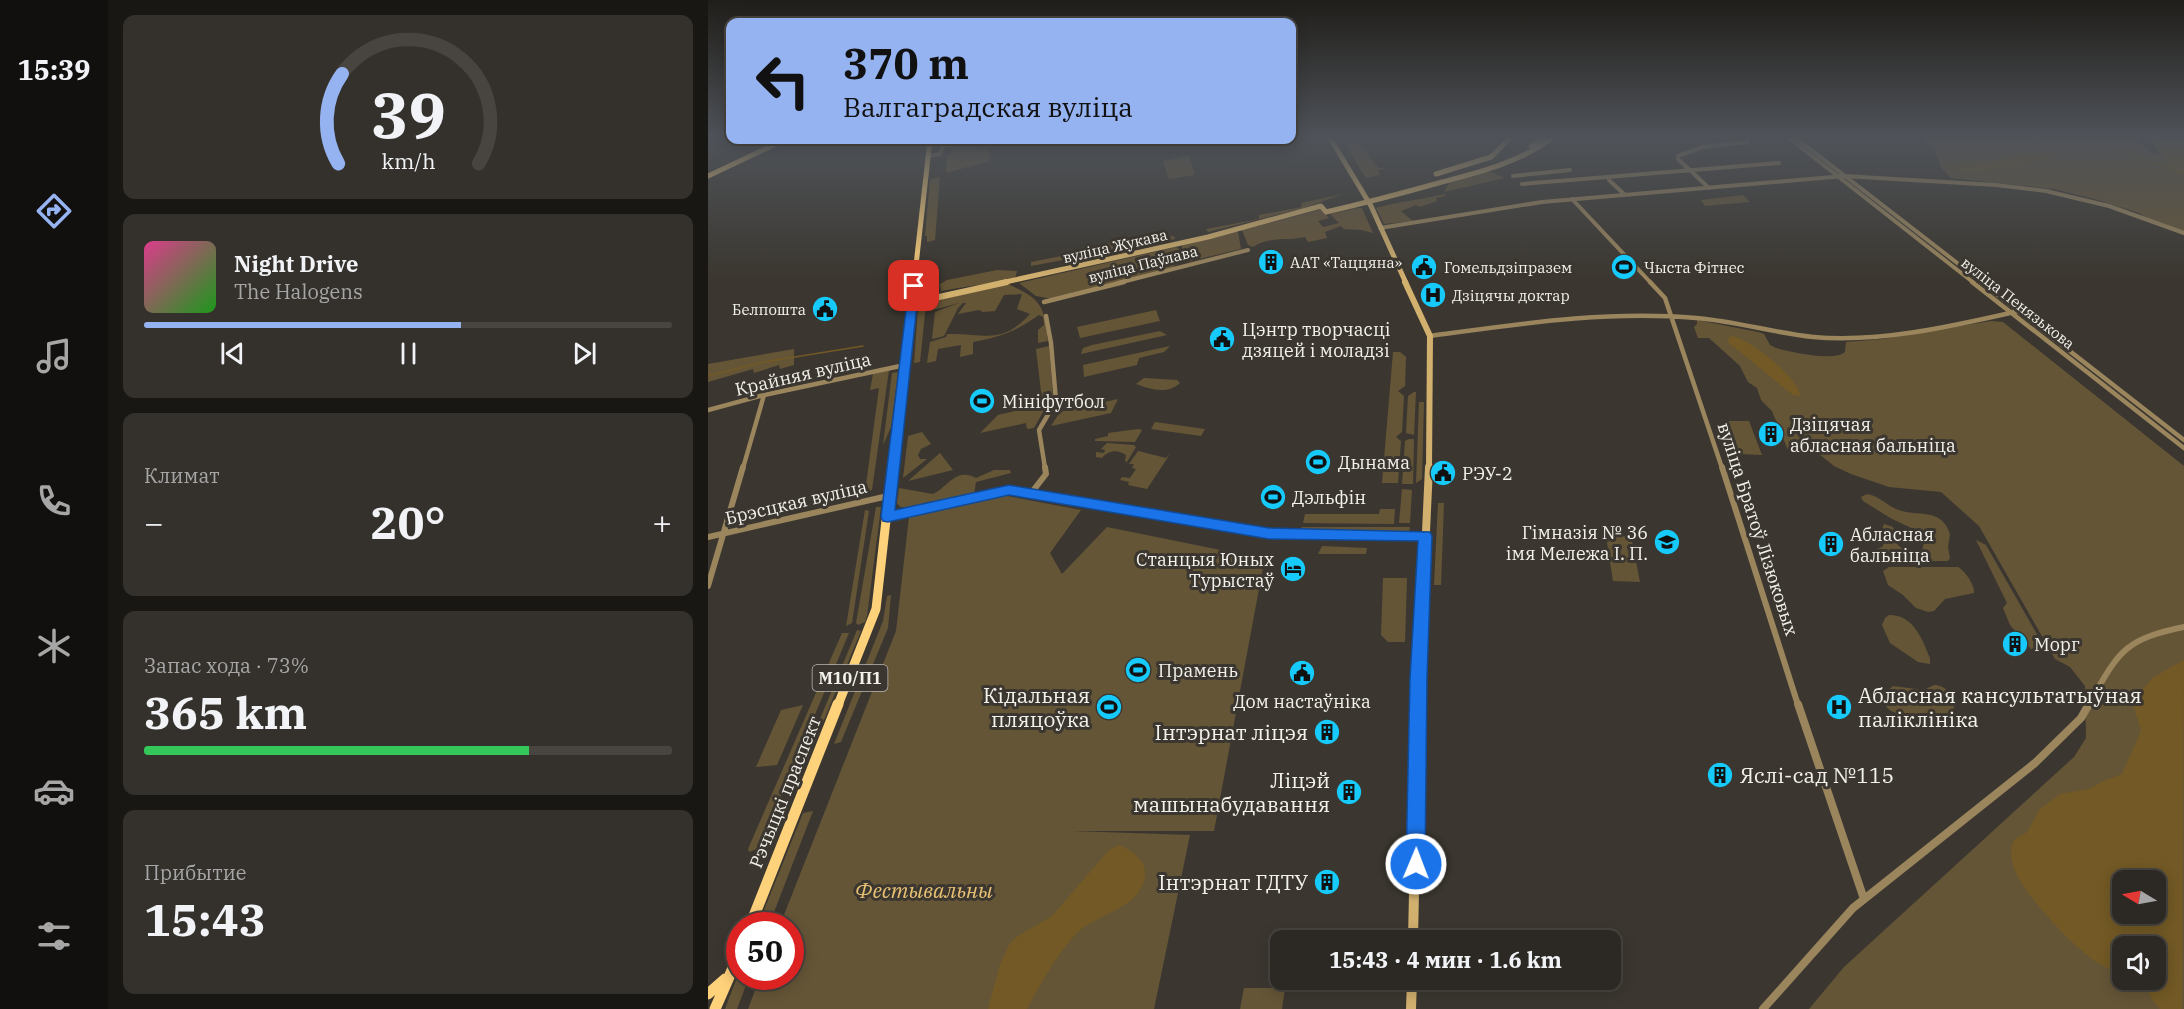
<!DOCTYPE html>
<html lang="ru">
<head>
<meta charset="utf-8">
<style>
	:root { --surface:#2c2924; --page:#34312c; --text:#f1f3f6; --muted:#a6a6a6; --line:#484541; --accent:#95b2f1 }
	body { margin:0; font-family:"IBM Plex Serif",serif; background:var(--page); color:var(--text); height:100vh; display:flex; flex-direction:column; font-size:22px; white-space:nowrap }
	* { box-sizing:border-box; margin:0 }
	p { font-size:20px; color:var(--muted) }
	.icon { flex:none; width:33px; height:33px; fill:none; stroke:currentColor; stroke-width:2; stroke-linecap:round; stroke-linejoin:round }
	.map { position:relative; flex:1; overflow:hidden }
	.sheet { display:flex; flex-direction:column; gap:15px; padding:15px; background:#181714; width:600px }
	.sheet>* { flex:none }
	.top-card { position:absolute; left:18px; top:18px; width:570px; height:126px; border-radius:12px; box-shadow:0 3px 15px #0003,0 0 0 2px var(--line); background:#95b2f1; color:#111; overflow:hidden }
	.needle { width:39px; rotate:280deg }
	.buttons { position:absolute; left:1404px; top:870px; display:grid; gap:12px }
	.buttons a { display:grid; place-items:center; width:54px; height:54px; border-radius:12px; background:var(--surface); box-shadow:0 3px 15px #0003,0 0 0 2px var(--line); font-size:30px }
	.speed { position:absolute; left:18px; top:912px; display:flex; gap:12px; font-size:30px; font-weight:700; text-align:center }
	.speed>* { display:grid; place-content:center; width:78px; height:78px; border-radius:50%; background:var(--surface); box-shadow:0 3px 15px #0003,0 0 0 2px var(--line); line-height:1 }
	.speed .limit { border:9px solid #d22; background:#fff; color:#111 }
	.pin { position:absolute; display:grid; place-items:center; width:51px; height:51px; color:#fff; margin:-26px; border-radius:12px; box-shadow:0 3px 9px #0006 }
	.me { position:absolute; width:66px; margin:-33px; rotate:1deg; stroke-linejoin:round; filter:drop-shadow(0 0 4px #0008) }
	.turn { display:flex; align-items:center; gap:21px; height:126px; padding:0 18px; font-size:27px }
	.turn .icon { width:78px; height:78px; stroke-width:2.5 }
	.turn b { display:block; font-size:42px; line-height:51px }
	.big { font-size:45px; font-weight:700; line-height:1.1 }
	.sheet .widget { flex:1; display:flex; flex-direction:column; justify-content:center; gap:9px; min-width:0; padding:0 21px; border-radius:12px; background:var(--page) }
	.sheet .dial { align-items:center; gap:0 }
	.dial svg { height:156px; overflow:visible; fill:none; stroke:var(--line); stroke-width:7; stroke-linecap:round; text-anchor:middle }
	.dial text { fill:var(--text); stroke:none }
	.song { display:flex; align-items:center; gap:18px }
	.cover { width:72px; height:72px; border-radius:9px; background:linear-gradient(135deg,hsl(330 70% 55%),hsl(120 70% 35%)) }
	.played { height:6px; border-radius:3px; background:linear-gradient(90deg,var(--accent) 60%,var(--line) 60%) }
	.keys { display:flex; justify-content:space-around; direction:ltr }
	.heat { display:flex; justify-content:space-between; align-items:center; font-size:33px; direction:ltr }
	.charge { height:9px; border-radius:4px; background:linear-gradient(90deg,#34c759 73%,var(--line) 0) }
	.trip { position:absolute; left:562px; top:930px; width:351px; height:60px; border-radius:12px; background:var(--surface); box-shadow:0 3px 15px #0003,0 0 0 2px var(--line); font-weight:700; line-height:60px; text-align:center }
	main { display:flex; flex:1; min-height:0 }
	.tab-bar { display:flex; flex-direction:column; width:108px; justify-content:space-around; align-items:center; background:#12100e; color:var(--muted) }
	.tab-bar .icon { width:42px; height:42px }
	.tab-bar .on { color:var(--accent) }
	.tab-bar b { font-size:27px; color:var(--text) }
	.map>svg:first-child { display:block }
</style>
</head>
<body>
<main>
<nav class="tab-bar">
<b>15:39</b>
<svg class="icon on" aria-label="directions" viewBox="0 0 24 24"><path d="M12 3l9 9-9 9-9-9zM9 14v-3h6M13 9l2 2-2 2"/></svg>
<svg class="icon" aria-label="music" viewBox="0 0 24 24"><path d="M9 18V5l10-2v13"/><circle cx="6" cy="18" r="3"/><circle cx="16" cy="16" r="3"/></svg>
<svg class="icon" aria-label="phone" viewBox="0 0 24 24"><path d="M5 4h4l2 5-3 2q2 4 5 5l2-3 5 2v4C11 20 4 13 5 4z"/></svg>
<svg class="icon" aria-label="climate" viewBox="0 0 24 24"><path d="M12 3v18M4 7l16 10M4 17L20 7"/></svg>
<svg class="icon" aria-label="car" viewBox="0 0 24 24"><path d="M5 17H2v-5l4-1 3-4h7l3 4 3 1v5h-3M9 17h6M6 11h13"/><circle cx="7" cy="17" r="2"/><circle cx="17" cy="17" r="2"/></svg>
<svg class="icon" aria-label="filters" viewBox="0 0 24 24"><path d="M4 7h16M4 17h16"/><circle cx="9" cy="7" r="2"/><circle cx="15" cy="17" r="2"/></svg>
</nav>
<section class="sheet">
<div class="widget dial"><svg viewBox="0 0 100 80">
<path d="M14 69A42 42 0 1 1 86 69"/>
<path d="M14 69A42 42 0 0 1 16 23" stroke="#95b2f1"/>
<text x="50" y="56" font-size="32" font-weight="700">39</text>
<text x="50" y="72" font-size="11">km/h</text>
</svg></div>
<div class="widget">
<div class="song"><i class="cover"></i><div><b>Night Drive</b><p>The Halogens</p></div></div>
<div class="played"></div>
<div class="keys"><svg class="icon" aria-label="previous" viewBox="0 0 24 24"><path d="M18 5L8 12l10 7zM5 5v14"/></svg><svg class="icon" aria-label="pause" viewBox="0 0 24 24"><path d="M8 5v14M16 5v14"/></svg><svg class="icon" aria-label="next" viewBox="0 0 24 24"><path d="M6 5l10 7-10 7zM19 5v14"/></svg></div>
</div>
<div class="widget"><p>Климат</p>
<div class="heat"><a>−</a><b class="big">20°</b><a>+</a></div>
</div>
<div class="widget"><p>Запас хода · 73%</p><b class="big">365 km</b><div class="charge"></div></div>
<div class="widget"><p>Прибытие</p><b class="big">15:43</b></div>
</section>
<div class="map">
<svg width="1476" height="1009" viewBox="0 0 1476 1009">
	<rect width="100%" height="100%" fill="#3b3730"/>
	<path fill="#655537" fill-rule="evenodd" d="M1212,138h216l16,15 10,2 7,9c-19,2 -36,-17 -54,-14l69,26v56l-37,-14 -8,-5 -41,-13 -44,-11 -103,-11 -10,-10 -6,-17z
		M650,141l20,27h11l-12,2 3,5 -14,3 -22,-35z
		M268,142l1,8 12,-1 1,12 -44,12 1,-18 4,-1v-9z
		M481,156l6,19 -26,4 -6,-18z
		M781,171l16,7 -61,14 5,-9z
		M232,177l-5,63 -8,2v-6h-2l5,-57z
		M635,194l-39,14 -96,24 -2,-3 53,-10v-4l43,-8 -1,-4z
		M736,194l2,2 -10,2 1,3 -17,6 -4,-2 -15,6 12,10 -29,3 -8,-16c23,-7 45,-8 68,-14z
		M1035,195l7,7 -45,4 -4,-6z
		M650,208h4l11,25 -12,-3 -17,-1 -3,-3 -16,6 2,6 -19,4 -3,-5c-16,4 -37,-1 -52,10l-5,-2 -6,-15 80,-21 7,9 -11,3 5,6 16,-4 -9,-9z
		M526,232h4l3,17 -59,14v-19z
		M466,236l1,3 -144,27v-4l51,-10v-4l43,-8 2,4z
		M468,247l3,2v14l-8,5 -118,31 -17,-3 -17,-13z
		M289,270l20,1 -2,8c-25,5 -49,7 -74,12l-1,-7 7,-4z
		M300,284c34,16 36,21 40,57l-10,2v-13l6,-5 -1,-8 -4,-2c-25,17 -36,21 -66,27v12l-13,3 1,-12 -23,4 -2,12 -9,2 3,-21 16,-5 1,-3c38,-1 54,12 83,-20l-13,-5 5,-15 -18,1 -9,16 -12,1 -4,-2 -21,4 8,-11h-3l-5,5 -14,28 -12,3 3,-27 24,-9 -30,8 1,-9z
		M218,304l-6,58 -6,1 4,-55z
		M448,310l4,11 -80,17 -3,-11z
		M989,320l61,12 6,2 6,11 6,3c14,4 58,14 69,4l1,-10 36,-3 109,-18 12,1 181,144v543h-375l35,-42 230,-210 12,-19 -1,-52 -15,-19 -15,-8 -76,-133 -38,-34 -52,-5 -38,-13 -17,-8 -20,-16 -20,3 -6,-3 -16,-39 -11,-11 -4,-12 -9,-6 -8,-16 -31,-28h-11l-4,-11 3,-3zM1414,880h34v34h-34zM1414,946h34v34h-34z
		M452,331l7,4 -86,19 2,-6 9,-3z
		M341,346l4,52 -11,2 -6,-51z
		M462,346l-6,6 -25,6 -2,7 -53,12 -1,-12z
		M86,349v16l-14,4 -1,-4 -25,8 -1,-4 -45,13v-18z
		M685,352h7l6,5 -1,29 -7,5 6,5 -2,36 -6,5 5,4 -3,42h-16z
		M181,370l-17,120 -7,2 14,-104 -9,2 3,-16z
		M190,372l-7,55 -8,18 9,-72z
		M436,378l33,2 3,3c-13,12 -30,6 -44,1z
		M706,392h2l-2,43 -8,-2 2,-37z
		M410,399l-7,14 -60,13 9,-14z
		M711,402h5l-2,77 -6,4z
		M340,403l-14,25 -7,1 -1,-6 -46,10 18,-18z
		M1020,421h21l13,34 -22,-1z
		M447,422l50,7 -4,7 -50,-7z
		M430,429l4,1 -7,12 -40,-1v-2l13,-3v-3z
		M214,432l9,12 -10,5 -3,6 2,4h7l-24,19 5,-42z
		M701,439h5l-1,45h-11l3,-43z
		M399,443l27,2 2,2 -9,15 -2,-1 1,-6c-8,-6 -18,-5 -24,3l-6,-1v-5l8,1 1,-3 -4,-1z
		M430,451l28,7 4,-4 -23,35 -19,-4 1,-3 -9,-2 2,-3 8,1 6,-9 -4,-1 2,-4h-5z
		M232,453l13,17 -45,11z
		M286,470h16l1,3 -35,9 -2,12 -63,14 -11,-1 -3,-4 2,-15 34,6c16,-8 23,-27 43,-16z
		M694,489l10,1 -2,33h-11z
		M1159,494c12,2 18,10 29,15 20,9 45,-3 54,25l-2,13 2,11 -2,3h-63l-12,-4 -1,-6 10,-4 3,-5 -3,-13 2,-5 9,3 5,18 8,7 16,-1 2,-9 -8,-12 -24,-11 -29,-18 -2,-4z
		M294,495l79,15 -31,43 12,21 45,-47 133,27 24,8 -50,269h-142l118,4 -36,174h-406l12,-32 30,-1v-50l-10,-1 116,-294 13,-114z
		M730,503h6l-3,82h-7z
		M168,507h5l-14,109 -2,6 -7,3 -2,-2z
		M672,509h15l-1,15 -91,-1 2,-9h74z
		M157,510l4,1 -17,112 -6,3z
		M593,527h109l-1,5h-102z
		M898,536h25l9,46 -27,-1z
		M1268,540l10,5 56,98v8l-11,-2 -21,-24 -7,-17 4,-5z
		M614,546l45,2 -1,6h-48z
		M1181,567h69c7,4 17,18 16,26l-29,6 -11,12 -6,1 -12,-4 -13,-13 -15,-10 -5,-14z
		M675,578h24l-2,64h-17l-7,-7z
		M183,595l-3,33 -47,114 -7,2 49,-123 4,-25z
		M1181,615c25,0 33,24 41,43v6l-12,-2 -28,-19 -8,-18 3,-7z
		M149,630l4,1 -80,192 -4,-1z
		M134,633h7l-88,211 -4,5 -8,3 -1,-3z
		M1226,685c15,0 25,18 17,30 -16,4 -57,5 -66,-10v-12l8,-7 31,4z
		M95,705l-26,60 -21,2 25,-57z
		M105,811l-44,114h-11l45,-112z
		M31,972l1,4 9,1 -12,32h-12z
		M536,988h41l-3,21h-42z"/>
	<path fill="#725925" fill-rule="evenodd" d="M1441,138h35v38l-69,-26c18,-3 35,16 54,14z
		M1343,153l8,3c-20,7 -97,24 -113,10l46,-4 26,-7z
		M1023,336c18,2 68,42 69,60l-7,-1 -64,-52 -2,-4z
		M1476,660l-2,349h-22c-8,-9 -14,-17 -12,-29h8v-34h-34v22l-2,3c-26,3 -92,-72 -103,-96 -5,-11 -9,-24 -3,-35l13,-8 13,-23 20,-15 29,-5 14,-8 19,-7 19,-43 -7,-24 1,-8 17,-21zM1448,880v34h-34v-34z
		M411,845c12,5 27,15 26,29 -2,35 -51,40 -70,61 -19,21 -35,49 -48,74h-39l12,-45 10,-21 8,-7 34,-20 57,-66z"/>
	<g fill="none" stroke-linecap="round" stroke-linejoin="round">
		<path stroke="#725925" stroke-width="1.5" d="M873,142l13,-4
			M0,376l56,-14 99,-16"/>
		<path stroke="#9a855d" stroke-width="4" d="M1081,138l185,145
			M1088,138l187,145
			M220,156l12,-2 3,-8 3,-1 41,-5
			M805,176l57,-6
			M901,180l16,15
			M814,184l257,-21
			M1001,188l-31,-29v-3l25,-9 45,-5
			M864,199l79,84
			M672,228l162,-26 302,-26 152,9 50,6 63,15 75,27
			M410,283l130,-33"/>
		<path stroke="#9a855d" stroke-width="4.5" d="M942,282l15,16 57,170
			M1264,282l212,166
			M1273,282l203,158
			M336,302l80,-20
			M722,336c89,-12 177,-26 266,-18 39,3 78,15 117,19 68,6 140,-11 206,-26
			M0,410l56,-15 141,-30
			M35,468l21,-73
			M337,468l-6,-38 17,-29 -5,-58 -5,-27"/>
		<path stroke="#9a855d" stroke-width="6" d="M1014,467l76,238
			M324,492l14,-18 -1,-7
			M0,537l180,-41
			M0,586l35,-119
			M1380,705c31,-52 33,-65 96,-78"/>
		<path stroke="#9a855d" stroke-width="8" d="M1090,704l66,195
			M1055,1009l90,-101 182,-145 46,-45 8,-14"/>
		<path stroke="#d2b06e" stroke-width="5" d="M622,138l41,68 35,77
			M823,146l12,-8
			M728,174l55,-17 19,-19
			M293,283l207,-46 113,-31 5,6c39,-9 77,-19 116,-30 38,-10 78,-20 110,-44"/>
		<path stroke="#d2b06e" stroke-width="6" d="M697,282l25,54 -1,132
			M204,303l95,-21"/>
		<path stroke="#d2b06e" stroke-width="8" d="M180,517l121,-27 260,44 156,2
			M710,705l11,-238"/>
		<path stroke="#d2b06e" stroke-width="10" d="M705,940l5,-236
			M703,1009l1,-29"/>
		<path stroke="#fed17b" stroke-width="5" d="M0,176l76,-36
			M206,283l16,-143"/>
		<path stroke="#fed17b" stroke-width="7" d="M184,468l22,-186"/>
		<path stroke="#fed17b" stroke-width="9" d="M130,705l38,-96 16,-142"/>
		<path stroke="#fed17b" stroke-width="11" d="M42,926l88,-222
			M0,994l17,-15
			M7,1009l25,-57"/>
	</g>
	<linearGradient id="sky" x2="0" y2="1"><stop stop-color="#201e1a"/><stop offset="0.49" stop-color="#4f5359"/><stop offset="1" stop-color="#4f5359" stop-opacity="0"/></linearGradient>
	<rect width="1476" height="279" fill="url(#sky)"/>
	<path fill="#1a73e8" stroke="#114b97" stroke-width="1.5" d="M206,283l5,3 -24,224 114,-25 260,43 161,4 2,4 -5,142 -2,186 -2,6 -7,3 -7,-3 -3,-6 4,-186 8,-137 -149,-2 -260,-44 -121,27 -5,-1 -2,-4 28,-231z"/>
	<defs>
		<g id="building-disc" transform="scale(1.35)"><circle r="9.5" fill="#16cafb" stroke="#3b3730"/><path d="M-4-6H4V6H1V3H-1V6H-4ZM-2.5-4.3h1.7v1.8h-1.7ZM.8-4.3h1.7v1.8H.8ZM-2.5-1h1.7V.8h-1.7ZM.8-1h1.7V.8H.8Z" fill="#111"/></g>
		<g id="civic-disc" transform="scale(1.35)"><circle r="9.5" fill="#16cafb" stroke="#3b3730"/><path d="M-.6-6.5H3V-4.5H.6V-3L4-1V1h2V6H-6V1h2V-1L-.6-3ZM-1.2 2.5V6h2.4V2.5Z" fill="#111"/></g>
		<g id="stadium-disc" transform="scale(1.35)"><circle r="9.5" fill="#16cafb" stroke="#3b3730"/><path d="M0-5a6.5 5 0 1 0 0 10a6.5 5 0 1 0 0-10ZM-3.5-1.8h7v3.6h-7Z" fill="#111"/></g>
		<g id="hospital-disc" transform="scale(1.35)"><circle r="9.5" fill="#16cafb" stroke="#3b3730"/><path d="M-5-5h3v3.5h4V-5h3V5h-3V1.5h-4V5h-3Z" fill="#111"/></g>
		<g id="school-disc" transform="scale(1.35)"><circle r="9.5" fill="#16cafb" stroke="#3b3730"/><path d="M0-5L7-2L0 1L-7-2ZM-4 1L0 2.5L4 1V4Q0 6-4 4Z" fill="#111"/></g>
		<g id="hotel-disc" transform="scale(1.35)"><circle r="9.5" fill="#16cafb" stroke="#3b3730"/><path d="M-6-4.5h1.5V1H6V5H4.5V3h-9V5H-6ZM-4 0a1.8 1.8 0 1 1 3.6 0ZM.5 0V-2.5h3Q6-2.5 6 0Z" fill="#111"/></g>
	</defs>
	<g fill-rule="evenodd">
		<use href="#building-disc" x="563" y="262"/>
		<use href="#civic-disc" x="716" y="267"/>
		<use href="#stadium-disc" x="916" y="267"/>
		<use href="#hospital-disc" x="725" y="295"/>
		<use href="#civic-disc" x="117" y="309"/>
		<use href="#civic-disc" x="514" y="339"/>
		<use href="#stadium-disc" x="274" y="401"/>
		<use href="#building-disc" x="1063" y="434"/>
		<use href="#stadium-disc" x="610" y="462"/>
		<use href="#civic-disc" x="735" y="473"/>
		<use href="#stadium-disc" x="565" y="497"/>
		<use href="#school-disc" x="959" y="542"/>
		<use href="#building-disc" x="1123" y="544"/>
		<use href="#hotel-disc" x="585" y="569"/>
		<use href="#building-disc" x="1307" y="644"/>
		<use href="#stadium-disc" x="430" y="670"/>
		<use href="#civic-disc" x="594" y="673"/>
		<use href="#stadium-disc" x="401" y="707"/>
		<use href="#hospital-disc" x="1131" y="707"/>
		<use href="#building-disc" x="619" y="732"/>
		<use href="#building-disc" x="1012" y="775"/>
		<use href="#building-disc" x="641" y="792"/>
		<use href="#building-disc" x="619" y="882"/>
	</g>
	<g text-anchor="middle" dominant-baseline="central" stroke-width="6" stroke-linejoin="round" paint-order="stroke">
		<g font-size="15" fill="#f3f1ec" stroke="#3b3730">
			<text transform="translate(407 246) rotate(-13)">вуліца Жукава</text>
			<text transform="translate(435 264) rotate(-14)">вуліца Паўлава</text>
			<text transform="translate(1310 303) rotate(38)">вуліца Пенязькова</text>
		</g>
		<g font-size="15" fill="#f3f1ec" stroke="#3b3730" text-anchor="start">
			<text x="582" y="262">ААТ «Таццяна»</text>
			<text x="736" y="267">Гомельдзіпразем</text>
			<text x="936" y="267">Чыста Фітнес</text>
			<text x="744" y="295">Дзіцячы доктар</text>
			<text x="98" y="309" text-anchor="end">Белпошта</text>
		</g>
		<rect fill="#3b3730" stroke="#bcb9b4" stroke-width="1.5" x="104.5" y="665" width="75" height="26" rx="4.5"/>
		<g font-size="16" font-weight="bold" fill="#f3f1ec">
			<text x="142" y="678">М10/П1</text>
		</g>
		<g font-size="18" fill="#f3f1ec" stroke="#3b3730" text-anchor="start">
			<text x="534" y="329">Цэнтр творчасці<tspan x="534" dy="21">дзяцей і моладзі</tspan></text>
			<text x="294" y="401">Мініфутбол</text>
			<text x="1082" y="424">Дзіцячая<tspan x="1082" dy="21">абласная бальніца</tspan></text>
			<text x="630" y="462">Дынама</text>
			<text x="754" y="473">РЭУ-2</text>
			<text x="584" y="497">Дэльфін</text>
			<text x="940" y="532" text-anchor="end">Гімназія № 36<tspan x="940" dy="21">імя Мележа І. П.</tspan></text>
			<text x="1142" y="534">Абласная<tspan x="1142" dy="21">бальніца</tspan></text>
			<text x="566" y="559" text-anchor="end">Станцыя Юных<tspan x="566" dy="21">Турыстаў</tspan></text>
			<text x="1326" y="644">Морг</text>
			<text x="450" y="670">Прамень</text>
			<text x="594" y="701" text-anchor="middle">Дом настаўніка</text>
		</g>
		<g font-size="18" fill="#f3f1ec" stroke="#3b3730">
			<text transform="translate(95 374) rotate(-13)">Крайняя вуліца</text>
			<text transform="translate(88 502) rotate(-13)">Брэсцкая вуліца</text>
			<text transform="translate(1050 529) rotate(72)">вуліца Братоў Лізюковых</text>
			<text transform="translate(77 792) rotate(-68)">Рэчыцкі праспект</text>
		</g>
		<g font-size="21" fill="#f3f1ec" stroke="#3b3730" text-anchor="end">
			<text x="382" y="695">Кідальная<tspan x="382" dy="24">пляцоўка</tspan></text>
			<text x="1150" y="695" text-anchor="start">Абласная кансультатыўная<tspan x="1150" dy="24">паліклініка</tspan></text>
			<text x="600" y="732">Інтэрнат ліцэя</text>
			<text x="1032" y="775" text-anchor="start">Яслі-сад №115</text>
			<text x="622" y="780">Ліцэй<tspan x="622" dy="24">машынабудавання</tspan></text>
			<text x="600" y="882">Інтэрнат ГДТУ</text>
		</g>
		<g font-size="21" font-style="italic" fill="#e8c072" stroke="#3b3730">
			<text x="216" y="890">Фестывальны</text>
		</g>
	</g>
</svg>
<div class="buttons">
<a><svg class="needle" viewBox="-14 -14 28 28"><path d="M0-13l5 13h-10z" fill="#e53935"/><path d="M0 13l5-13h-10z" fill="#a6a6a6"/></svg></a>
<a><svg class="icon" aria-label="sound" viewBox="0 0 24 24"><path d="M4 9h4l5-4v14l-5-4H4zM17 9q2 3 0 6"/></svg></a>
</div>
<div class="speed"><div class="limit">50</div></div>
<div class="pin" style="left:206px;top:286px;background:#d93025"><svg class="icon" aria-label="arrive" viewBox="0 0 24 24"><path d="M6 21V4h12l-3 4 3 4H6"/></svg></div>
<svg class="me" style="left:708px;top:864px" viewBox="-20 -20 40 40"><circle r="17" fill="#1a73e8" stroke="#fff" stroke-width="3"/><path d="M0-11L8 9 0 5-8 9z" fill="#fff"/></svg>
<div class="trip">15:43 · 4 мин · 1.6 km</div>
<div class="top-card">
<div class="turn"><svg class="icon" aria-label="left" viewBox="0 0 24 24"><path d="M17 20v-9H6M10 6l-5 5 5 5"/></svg><div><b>370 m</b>Валгаградская вуліца</div></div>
</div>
</div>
</main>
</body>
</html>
